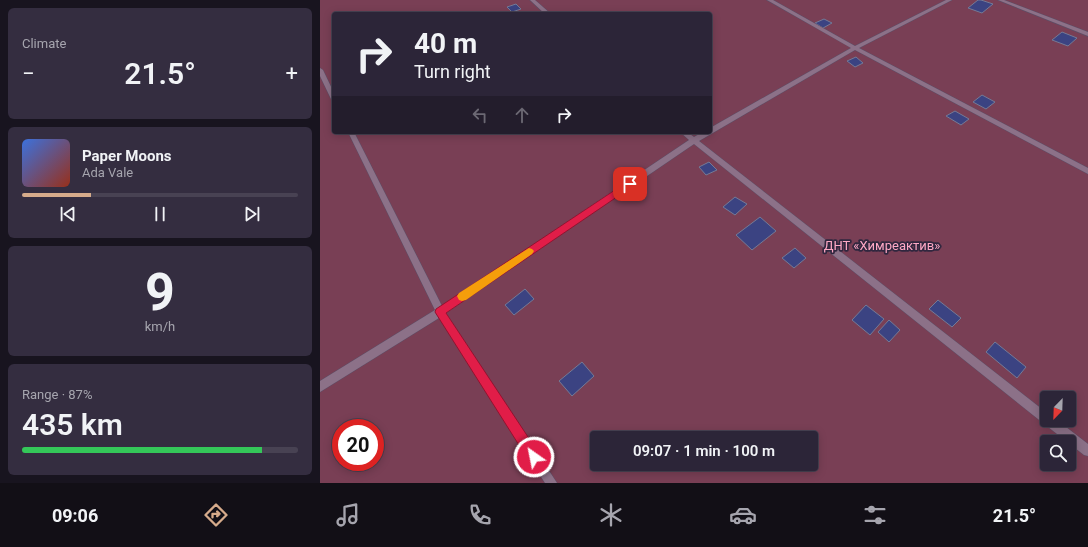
<!DOCTYPE html>
<html lang="en">
<head>
<meta charset="utf-8">
<style>
	:root { --surface:#2c2538; --page:#342d40; --text:#f1f3f6; --muted:#a6a5ae; --line:#484253; --accent:#d6ab8b }
	body { margin:0; font-family:Roboto,sans-serif; background:var(--page); color:var(--text); height:100vh; display:flex; flex-direction:column; font-size:15px; white-space:nowrap }
	* { box-sizing:border-box; margin:0 }
	p { font-size:13px; color:var(--muted) }
	.icon { flex:none; width:22px; height:22px; fill:none; stroke:currentColor; stroke-width:2; stroke-linecap:round; stroke-linejoin:round }
	.map { position:relative; flex:1; overflow:hidden }
	.side { display:flex; flex-direction:column; gap:8px; padding:8px; background:#18141f; width:320px }
	.side>* { flex:none }
	.banner { position:absolute; left:12px; top:12px; width:380px; height:122px; border-radius:4px; box-shadow:0 2px 10px #0003,0 0 0 1px var(--line); background:#2c2538; color:var(--text); overflow:hidden }
	.needle { width:26px; rotate:203deg }
	.buttons { position:absolute; left:720px; top:391px; display:grid; gap:8px }
	.buttons a { display:grid; place-items:center; width:36px; height:36px; border-radius:4px; background:var(--surface); box-shadow:0 2px 10px #0003,0 0 0 1px var(--line); font-size:20px }
	.speed { position:absolute; left:12px; top:419px; display:flex; gap:8px; font-size:20px; font-weight:700; text-align:center }
	.speed>* { display:grid; place-content:center; width:52px; height:52px; border-radius:50%; background:var(--surface); box-shadow:0 2px 10px #0003,0 0 0 1px var(--line); line-height:1 }
	.speed .limit { border:6px solid #d22; background:#fff; color:#111 }
	.pin { position:absolute; display:grid; place-items:center; width:34px; height:34px; color:#fff; margin:-17px; border-radius:8px; box-shadow:0 2px 6px #0006 }
	.me { position:absolute; width:44px; margin:-22px; rotate:327deg; stroke-linejoin:round; filter:drop-shadow(0 0 3px #0008) }
	.turn { display:flex; align-items:center; gap:14px; height:84px; padding:0 16px; font-size:18px }
	.turn .icon { width:52px; height:52px; stroke-width:2.5 }
	.turn b { display:block; font-size:28px; line-height:34px }
	.lanes { display:flex; align-items:center; height:38px; padding:0 16px; background:#0003; justify-content:center; gap:20px; direction:ltr }
	.lanes .off { opacity:.35 }
	.big { font-size:30px; font-weight:600; line-height:1.1 }
	.side .widget { flex:1; display:flex; flex-direction:column; justify-content:center; gap:6px; min-width:0; padding:0 14px; border-radius:6px; background:var(--page) }
	.side .dial { align-items:center; gap:0 }
	.dial b { font-size:52px; line-height:1 }
	.song { display:flex; align-items:center; gap:12px }
	.cover { width:48px; height:48px; border-radius:6px; background:linear-gradient(135deg,hsl(220 70% 55%),hsl(10 70% 35%)) }
	.played { height:4px; border-radius:2px; background:linear-gradient(90deg,var(--accent) 25%,var(--line) 25%) }
	.keys { display:flex; justify-content:space-around; direction:ltr }
	.heat { display:flex; justify-content:space-between; align-items:center; font-size:22px; direction:ltr }
	.charge { height:6px; border-radius:3px; background:linear-gradient(90deg,#34c759 87%,var(--line) 0) }
	.trip { position:absolute; left:270px; top:431px; width:228px; height:40px; border-radius:4px; background:var(--surface); box-shadow:0 2px 10px #0003,0 0 0 1px var(--line); font-weight:600; line-height:40px; text-align:center }
	.dock { display:flex; height:64px; justify-content:space-around; align-items:center; background:#120f16; color:var(--muted) }
	.dock .icon { width:28px; height:28px }
	.dock .on { color:var(--accent) }
	.dock b { font-size:18px; color:var(--text) }
	main { display:flex; flex:1; min-height:0 }
	.map>svg:first-child { display:block }
</style>
</head>
<body>
<main>
<section class="side">
<div class="widget"><p>Climate</p>
<div class="heat"><a>−</a><b class="big">21.5°</b><a>+</a></div>
</div>
<div class="widget">
<div class="song"><i class="cover"></i><div><b>Paper Moons</b><p>Ada Vale</p></div></div>
<div class="played"></div>
<div class="keys"><svg class="icon" aria-label="previous" viewBox="0 0 24 24"><path d="M18 5L8 12l10 7zM5 5v14"/></svg><svg class="icon" aria-label="pause" viewBox="0 0 24 24"><path d="M8 5v14M16 5v14"/></svg><svg class="icon" aria-label="next" viewBox="0 0 24 24"><path d="M6 5l10 7-10 7zM19 5v14"/></svg></div>
</div>
<div class="widget dial"><b>9</b><p>km/h</p></div>
<div class="widget"><p>Range · 87%</p><b class="big">435 km</b><div class="charge"></div></div>
</section>
<div class="map">
<svg width="768" height="483" viewBox="0 0 768 483">
	<rect width="100%" height="100%" fill="#3b314a"/>
	<path fill="#793f55" fill-rule="evenodd" d="M0,0h768v483h-768zM14,14h376v118h-376zM727,398h22v22h-22zM21,428h34v34h-34zM277,438h214v26h-214zM727,442h22v22h-22z"/>
	<path fill="#3b4382" stroke="#747a96" d="M658,0h3l12,4 -11,9 -14,-5z
		M196,4l5,5 -9,3 -5,-5z
		M504,19l8,4 -9,5 -8,-5z
		M742,32l15,6 -9,8 -16,-6z
		M536,57l7,6 -8,4 -8,-6z
		M662,95l13,7 -9,7 -13,-7z
		M635,111l14,8 -8,6 -15,-9z
		M389,162l8,8 -11,5 -7,-8z
		M415,197l12,7 -12,11 -12,-8z
		M440,217l16,14 -24,19 -16,-15z
		M475,248l11,10 -12,10 -12,-10z
		M205,289l9,10 -20,16 -9,-10z
		M618,300l23,18 -9,9 -23,-18z
		M546,305l18,14 -14,16 -18,-15z
		M569,320l11,10 -11,12 -11,-10z
		M675,342l31,25 -9,11 -31,-26z
		M262,362l12,14 -22,20 -13,-15z"/>
	<g fill="none" stroke-linecap="round" stroke-linejoin="round">
		<g stroke="#594f67" stroke-width="1">
			<path id="service" d="M210,0h5l16,14h-6z
				M447,0h6l82,46 91,-46h6l-93,48 229,120v6l-233,-124 -156,91 348,272v7h10l31,24v12l-4,-1 -41,-32 -349,-279 -248,169 111,170h-12l-106,-165 -119,74v-11l115,-71 -87,-178h6l88,174 247,-166 -9,-8h7l7,5 9,-5h7v-4l141,-80z
				M678,0h6l84,32v4z
				M0,68l3,2 11,23v8l-3,-2 -11,-23z"/>
		</g>
		<use href="#service" fill="#8c7188" fill-rule="evenodd"/>
	</g>
	<path fill="#e11d48" stroke="#92132f" d="M310,180l3,1 1,3 -1,2 -187,127 92,139 2,5 -2,4 -4,2 -5,-2 -94,-149 1,-3z"/>
	<path fill="#f59e0b" d="M209,248l3,1 2,2 -2,3 -66,46 -4,1 -3,-1 -2,-4 2,-3z"/>
	<g text-anchor="middle" dominant-baseline="central" stroke-width="3.5" stroke-linejoin="round" paint-order="stroke">
		<g font-size="13" fill="#fea8c5" stroke="#31273f">
			<text x="562" y="245">ДНТ «Химреактив»</text>
		</g>
	</g>
</svg>
<div class="buttons">
<a><svg class="needle" viewBox="-14 -14 28 28"><path d="M0-13l5 13h-10z" fill="#e53935"/><path d="M0 13l5-13h-10z" fill="#a6a5ae"/></svg></a>
<a><svg class="icon" aria-label="search" viewBox="0 0 24 24"><circle cx="10" cy="10" r="6"/><path d="M15 15l6 6"/></svg></a>
</div>
<div class="speed"><div class="limit">20</div></div>
<div class="pin" style="left:310px;top:184px;background:#d93025"><svg class="icon" aria-label="arrive" viewBox="0 0 24 24"><path d="M6 21V4h12l-3 4 3 4H6"/></svg></div>
<svg class="me" style="left:214px;top:457px" viewBox="-20 -20 40 40"><circle r="17" fill="#e11d48" stroke="#fff" stroke-width="3"/><path d="M0-11L8 9 0 5-8 9z" fill="#fff"/></svg>
<div class="trip">09:07 · 1 min · 100 m</div>
<div class="banner">
<div class="turn"><svg class="icon" aria-label="right" viewBox="0 0 24 24"><path d="M7 20v-9h11M14 6l5 5-5 5"/></svg><div><b>40 m</b>Turn right</div></div>
<div class="lanes"><svg class="icon off" aria-label="left" viewBox="0 0 24 24"><path d="M17 20v-9H6M10 6l-5 5 5 5"/></svg><svg class="icon off" aria-label="ahead" viewBox="0 0 24 24"><path d="M12 20V5M6 11l6-6 6 6"/></svg><svg class="icon" aria-label="right" viewBox="0 0 24 24"><path d="M7 20v-9h11M14 6l5 5-5 5"/></svg></div>
</div>
</div>
</main>
<nav class="dock">
<b>09:06</b>
<svg class="icon on" aria-label="directions" viewBox="0 0 24 24"><path d="M12 3l9 9-9 9-9-9zM9 14v-3h6M13 9l2 2-2 2"/></svg>
<svg class="icon" aria-label="music" viewBox="0 0 24 24"><path d="M9 18V5l10-2v13"/><circle cx="6" cy="18" r="3"/><circle cx="16" cy="16" r="3"/></svg>
<svg class="icon" aria-label="phone" viewBox="0 0 24 24"><path d="M5 4h4l2 5-3 2q2 4 5 5l2-3 5 2v4C11 20 4 13 5 4z"/></svg>
<svg class="icon" aria-label="climate" viewBox="0 0 24 24"><path d="M12 3v18M4 7l16 10M4 17L20 7"/></svg>
<svg class="icon" aria-label="car" viewBox="0 0 24 24"><path d="M5 17H2v-5l4-1 3-4h7l3 4 3 1v5h-3M9 17h6M6 11h13"/><circle cx="7" cy="17" r="2"/><circle cx="17" cy="17" r="2"/></svg>
<svg class="icon" aria-label="filters" viewBox="0 0 24 24"><path d="M4 7h16M4 17h16"/><circle cx="9" cy="7" r="2"/><circle cx="15" cy="17" r="2"/></svg>
<b>21.5°</b>
</nav>
</body>
</html>
